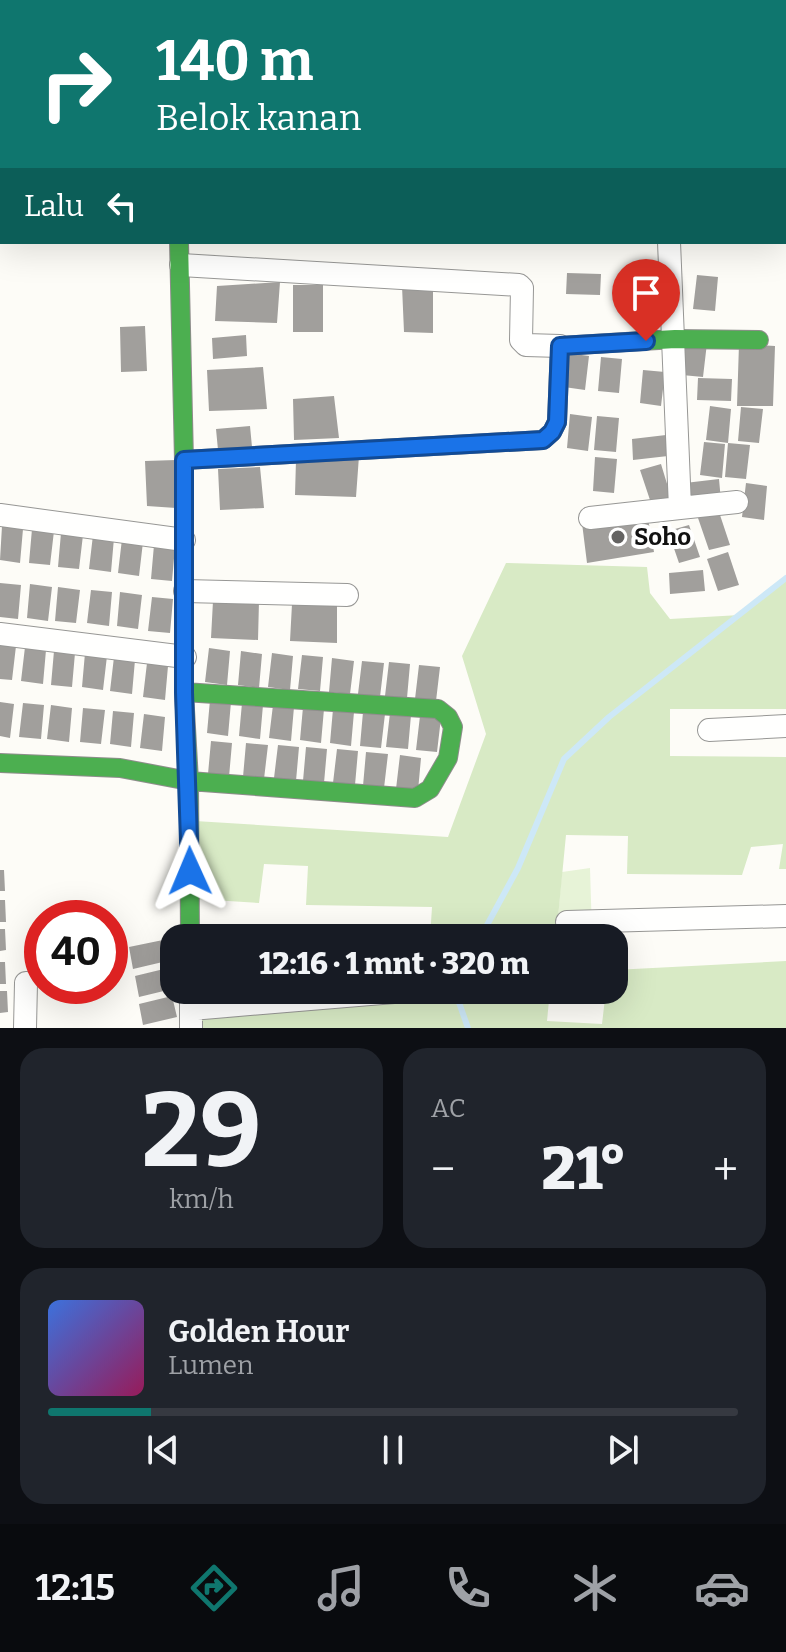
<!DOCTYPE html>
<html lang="id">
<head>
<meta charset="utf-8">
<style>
	:root { --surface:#171b24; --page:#20242c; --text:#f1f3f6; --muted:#9ea1a6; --line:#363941; --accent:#0f766e }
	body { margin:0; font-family:Bitter,serif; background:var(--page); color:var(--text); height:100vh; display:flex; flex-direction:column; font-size:30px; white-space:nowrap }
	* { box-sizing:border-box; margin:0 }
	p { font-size:26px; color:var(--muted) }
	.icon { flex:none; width:44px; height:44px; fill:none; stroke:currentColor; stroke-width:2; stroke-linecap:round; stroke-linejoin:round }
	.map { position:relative; height:1028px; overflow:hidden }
	.sheet { display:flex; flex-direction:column; gap:20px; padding:20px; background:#0d0f14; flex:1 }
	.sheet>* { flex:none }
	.hud { position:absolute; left:0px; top:0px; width:786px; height:244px; box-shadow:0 8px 32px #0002; background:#0f766e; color:#fff; overflow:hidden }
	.speed { position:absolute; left:24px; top:900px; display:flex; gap:16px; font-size:40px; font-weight:700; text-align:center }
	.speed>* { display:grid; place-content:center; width:104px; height:104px; border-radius:50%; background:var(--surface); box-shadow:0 8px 32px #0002; line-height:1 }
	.speed .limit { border:12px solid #d22; background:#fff; color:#111 }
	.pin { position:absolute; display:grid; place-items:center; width:68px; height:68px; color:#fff; margin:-82px -34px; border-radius:50% 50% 50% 0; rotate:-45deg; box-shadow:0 0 8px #0007 }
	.pin .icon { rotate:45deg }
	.me { position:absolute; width:88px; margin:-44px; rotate:359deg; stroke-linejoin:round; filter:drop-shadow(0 0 6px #0008) }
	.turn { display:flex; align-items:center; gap:28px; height:168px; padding:0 24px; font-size:36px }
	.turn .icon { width:104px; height:104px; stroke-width:2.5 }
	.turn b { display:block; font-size:56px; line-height:68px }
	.then { display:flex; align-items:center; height:76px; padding:0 24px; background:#0003; gap:16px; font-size:30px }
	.big { font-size:60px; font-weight:800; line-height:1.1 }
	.sheet .tile { flex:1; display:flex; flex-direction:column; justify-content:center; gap:12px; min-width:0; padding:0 28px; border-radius:24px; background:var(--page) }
	.sheet .dial { align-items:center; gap:0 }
	.dial b { font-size:104px; line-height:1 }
	.song { display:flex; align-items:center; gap:24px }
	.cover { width:96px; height:96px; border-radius:12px; background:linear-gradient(135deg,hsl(220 70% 55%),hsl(330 70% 35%)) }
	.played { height:8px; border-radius:4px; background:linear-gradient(90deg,var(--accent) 15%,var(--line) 15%) }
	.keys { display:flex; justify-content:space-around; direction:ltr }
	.heat { display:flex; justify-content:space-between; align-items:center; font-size:44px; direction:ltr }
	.sheet .tiles { flex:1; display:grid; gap:20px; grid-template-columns:1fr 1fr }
	.tile:last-child { grid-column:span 2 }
	.trip { position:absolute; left:160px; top:924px; width:468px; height:80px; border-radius:24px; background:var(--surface); box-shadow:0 8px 32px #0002; font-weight:800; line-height:80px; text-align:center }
	.tabs { display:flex; height:128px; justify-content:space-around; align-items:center; background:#090b0e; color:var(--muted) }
	.tabs .icon { width:56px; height:56px }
	.tabs .current { color:var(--accent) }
	.tabs b { font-size:36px; color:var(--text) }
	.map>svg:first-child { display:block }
</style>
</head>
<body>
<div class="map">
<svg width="786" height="1028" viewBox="0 0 786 1028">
	<rect width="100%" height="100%" fill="#fdfcf7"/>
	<path fill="#e7f3d7" d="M0,0l131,2h-129l-2,135z
		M590,868l2,65 -36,5 6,-66z"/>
	<path fill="#d8eac5" d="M506,563l141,4 3,26 20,26 70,-4 46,-37v131h-116v47l116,1v112h-7l4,-25 -32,3 -9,28 -115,-1 1,-38 -62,-1 -10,103h-126l2,-31 -126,-2 2,-39 -44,-2 -5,39 -63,-4 -1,-78 253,16 38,-103 -24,-78z
		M786,961v67h-584l-1,-15 125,-23h224l-3,31 55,3 4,-34h8v-20z"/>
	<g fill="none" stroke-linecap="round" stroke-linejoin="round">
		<path stroke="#cde8f7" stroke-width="6" d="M480,938l38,-70 46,-109 45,-42 177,-139
			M459,990l-2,7 11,31"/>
	</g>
	<path fill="#a19f9c" d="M567,273l34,1 -1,21 -34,-1z
		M697,275l21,2 -3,34 -22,-2z
		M280,282l-3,41 -62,-2 2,-35z
		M293,285h30v47h-30z
		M433,285v48l-29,-1 -2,-46z
		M145,326l2,45 -26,1 -1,-45z
		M246,335l1,21 -34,3 -1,-21z
		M685,341l22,2 -4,34 -21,-2z
		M739,344l36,2 -2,60h-36z
		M567,353l22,3 -4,34 -21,-3z
		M601,357l21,2 -3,34 -21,-2z
		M263,367l4,42 -58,2 -2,-41z
		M643,370l22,2 -4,34 -21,-3z
		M698,378l34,1 -1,22 -34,-1z
		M334,396l5,42 -45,2 -1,-41z
		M710,406l21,3 -3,34 -22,-3z
		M741,407l22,2 -4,34 -21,-2z
		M570,414l22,3 -4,34 -21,-3z
		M597,416l22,2 -3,34 -22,-2z
		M250,426l2,21 -34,3 -2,-21z
		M666,435l2,21 -35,4 -1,-21z
		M704,442l21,2 -3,34 -22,-3z
		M728,443l22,2 -4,34 -21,-2z
		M359,456l-3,41 -61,-2 1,-35z
		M595,457l22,2 -3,34 -21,-2z
		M176,460v48l-29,-2 -2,-45z
		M661,464l10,33 -20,6 -11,-33z
		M260,467l4,41 -44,2 -2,-41z
		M719,479l2,22 -35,3 -1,-21z
		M746,483l21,3 -3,34 -22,-3z
		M719,512l11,33 -21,5 -11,-32z
		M647,513l7,39 -67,11 -5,-40z
		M689,525l11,32 -21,6 -11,-32z
		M2,526l21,3 -3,34 -20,-3z
		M32,529l22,2 -4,34 -21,-2z
		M61,533l22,2 -4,34 -21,-2z
		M93,535l21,3 -3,34 -22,-3z
		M122,539l21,3 -4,34 -21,-3z
		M154,545l21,2 -3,34 -21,-2z
		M728,552l11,33 -21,6 -11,-32z
		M703,570l2,21 -35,3 -1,-21z
		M0,583l21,2 -3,34 -18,-2z
		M30,584l22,3 -4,34 -21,-3z
		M58,587l22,3 -4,33 -21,-2z
		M91,590l21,2 -3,34 -22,-3z
		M120,592l22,3 -4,34 -21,-3z
		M152,597l21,2 -3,34 -22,-2z
		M213,601h46l-1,39 -47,-2z
		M292,604h45v39l-47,-2z
		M0,645l16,1 -4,34 -12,-1z
		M25,647l21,3 -3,34 -22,-3z
		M209,648l21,3 -3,34 -22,-3z
		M54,651l21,2 -3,34 -21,-2z
		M241,651l21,3 -3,34 -21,-3z
		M85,653l22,3 -4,34 -21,-3z
		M272,653l21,3 -3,34 -22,-3z
		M302,655l21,2 -3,34 -22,-2z
		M114,657l21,3 -3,34 -22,-3z
		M332,658l22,3 -4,33 -21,-2z
		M362,661l22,2 -4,34 -22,-3z
		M389,662l21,2 -3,34 -22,-2z
		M147,663l21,3 -3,34 -22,-3z
		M419,665l21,2 -4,34 -21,-2z
		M210,700l21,2 -3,34 -21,-3z
		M0,702l14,2 -4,34 -10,-2z
		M23,703l21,2 -3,34 -22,-2z
		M242,703l21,2 -3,34 -21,-3z
		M51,705l21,3 -3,34 -22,-3z
		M273,705l21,2 -3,34 -22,-3z
		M303,707l21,2 -3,34 -21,-3z
		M83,708l22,2 -4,34 -21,-2z
		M333,709l21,3 -3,34 -21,-3z
		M113,711l21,2 -3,34 -21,-3z
		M363,712l22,2 -4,34 -21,-2z
		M390,713l21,2 -3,34 -22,-2z
		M144,714l21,3 -3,34 -22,-3z
		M420,716l21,2 -4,34 -21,-2z
		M211,741l21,2 -3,34 -21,-3z
		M246,743l22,2 -4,34 -21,-2z
		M278,745l21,2 -3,34 -22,-3z
		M306,747l21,2 -3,34 -21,-2z
		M337,749l21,2 -3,34 -22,-2z
		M366,752l22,2 -4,34 -21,-2z
		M400,755l21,3 -3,33 -22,-2z
		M0,870h4l1,21h-5z
		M0,900h5l1,22h-6z
		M0,929h5l1,21 -6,1z
		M163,940l4,21 -34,8 -4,-22z
		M114,950l2,26h-6v-25z
		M0,962h5l1,22h-6z
		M168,968l4,21 -33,8 -4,-21z
		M0,991h7l1,21 -8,1z
		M172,996l5,21 -34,8 -4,-21z"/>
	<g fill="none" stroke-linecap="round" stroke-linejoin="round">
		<g stroke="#979795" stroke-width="24">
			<path id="street" d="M166,0v2
				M631,0v2
				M735,0v2
				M784,27l1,-27
				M784,71h2
				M0,148h2
				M181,265l338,20 3,3 -1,52 5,5 34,1
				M680,508l57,-6
				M0,515l184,25
				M590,518l90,-10 -11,-266
				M185,591l162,4
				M0,634l185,23
				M709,730l77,-4
				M567,922l219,-6
				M191,990v38
				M191,1009l227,-19
				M25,1028l1,-45"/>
		</g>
		<g stroke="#8e8d8b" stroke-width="20">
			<path id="fast" d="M179,242l5,218v232l5,89 1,157
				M184,460l359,-20 9,-8 5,-10 3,-76 115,-7 84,1
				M0,763l120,5 69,13 226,17 15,-9 18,-31 5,-31 -5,-10 -10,-8 -254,-17"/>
		</g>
		<use href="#street" stroke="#fffffe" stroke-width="22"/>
		<use href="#fast" stroke="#4caf50" stroke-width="18"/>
	</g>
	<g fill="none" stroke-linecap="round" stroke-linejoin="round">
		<g stroke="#114b97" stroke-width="20">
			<path id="route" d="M190,871l-6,-179v-232l359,-20 9,-8 5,-10 3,-76 86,-5"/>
		</g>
		<use href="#route" stroke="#1a73e8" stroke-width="14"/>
	</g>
	<circle fill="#646362" stroke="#fff" stroke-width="3" cx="618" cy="537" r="8"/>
	<g text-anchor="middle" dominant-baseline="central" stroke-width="8" stroke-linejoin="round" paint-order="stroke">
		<g font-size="24" font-weight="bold" fill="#111" stroke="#fff" text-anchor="start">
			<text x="634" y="537">Soho</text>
		</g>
	</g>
</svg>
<div class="speed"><div class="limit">40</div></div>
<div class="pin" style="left:646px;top:341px;background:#d93025"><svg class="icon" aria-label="arrive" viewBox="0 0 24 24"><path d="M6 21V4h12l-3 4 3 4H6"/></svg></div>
<svg class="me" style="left:190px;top:871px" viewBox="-20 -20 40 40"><path d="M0-17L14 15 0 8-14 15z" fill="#1a73e8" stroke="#fff" stroke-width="4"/></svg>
<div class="trip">12:16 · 1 mnt · 320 m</div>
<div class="hud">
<div class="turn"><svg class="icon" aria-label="right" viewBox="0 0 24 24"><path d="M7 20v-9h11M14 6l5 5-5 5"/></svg><div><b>140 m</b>Belok kanan</div></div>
<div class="then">Lalu<svg class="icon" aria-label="left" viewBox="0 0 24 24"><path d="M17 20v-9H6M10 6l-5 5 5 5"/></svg></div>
</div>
</div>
<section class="sheet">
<div class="tiles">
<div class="tile dial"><b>29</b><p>km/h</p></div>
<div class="tile"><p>AC</p>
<div class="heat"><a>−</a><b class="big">21°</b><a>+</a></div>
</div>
<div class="tile">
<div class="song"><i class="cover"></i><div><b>Golden Hour</b><p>Lumen</p></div></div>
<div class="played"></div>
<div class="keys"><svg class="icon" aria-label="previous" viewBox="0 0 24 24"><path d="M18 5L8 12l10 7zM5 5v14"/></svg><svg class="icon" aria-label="pause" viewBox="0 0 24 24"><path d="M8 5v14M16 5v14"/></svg><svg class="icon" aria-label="next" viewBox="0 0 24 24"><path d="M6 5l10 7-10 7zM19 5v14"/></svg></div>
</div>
</div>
</section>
<nav class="tabs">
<b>12:15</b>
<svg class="icon current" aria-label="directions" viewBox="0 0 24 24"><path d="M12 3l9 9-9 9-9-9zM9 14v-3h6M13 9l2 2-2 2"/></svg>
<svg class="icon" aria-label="music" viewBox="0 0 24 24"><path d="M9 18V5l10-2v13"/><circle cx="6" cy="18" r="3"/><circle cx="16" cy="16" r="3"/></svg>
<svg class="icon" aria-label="phone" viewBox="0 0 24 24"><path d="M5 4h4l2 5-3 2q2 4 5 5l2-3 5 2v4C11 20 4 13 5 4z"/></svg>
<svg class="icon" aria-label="climate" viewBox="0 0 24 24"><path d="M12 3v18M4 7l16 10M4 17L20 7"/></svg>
<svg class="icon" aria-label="car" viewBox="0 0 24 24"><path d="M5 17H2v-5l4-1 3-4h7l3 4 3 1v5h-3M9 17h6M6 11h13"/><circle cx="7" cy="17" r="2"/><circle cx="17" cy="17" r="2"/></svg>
</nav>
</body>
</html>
